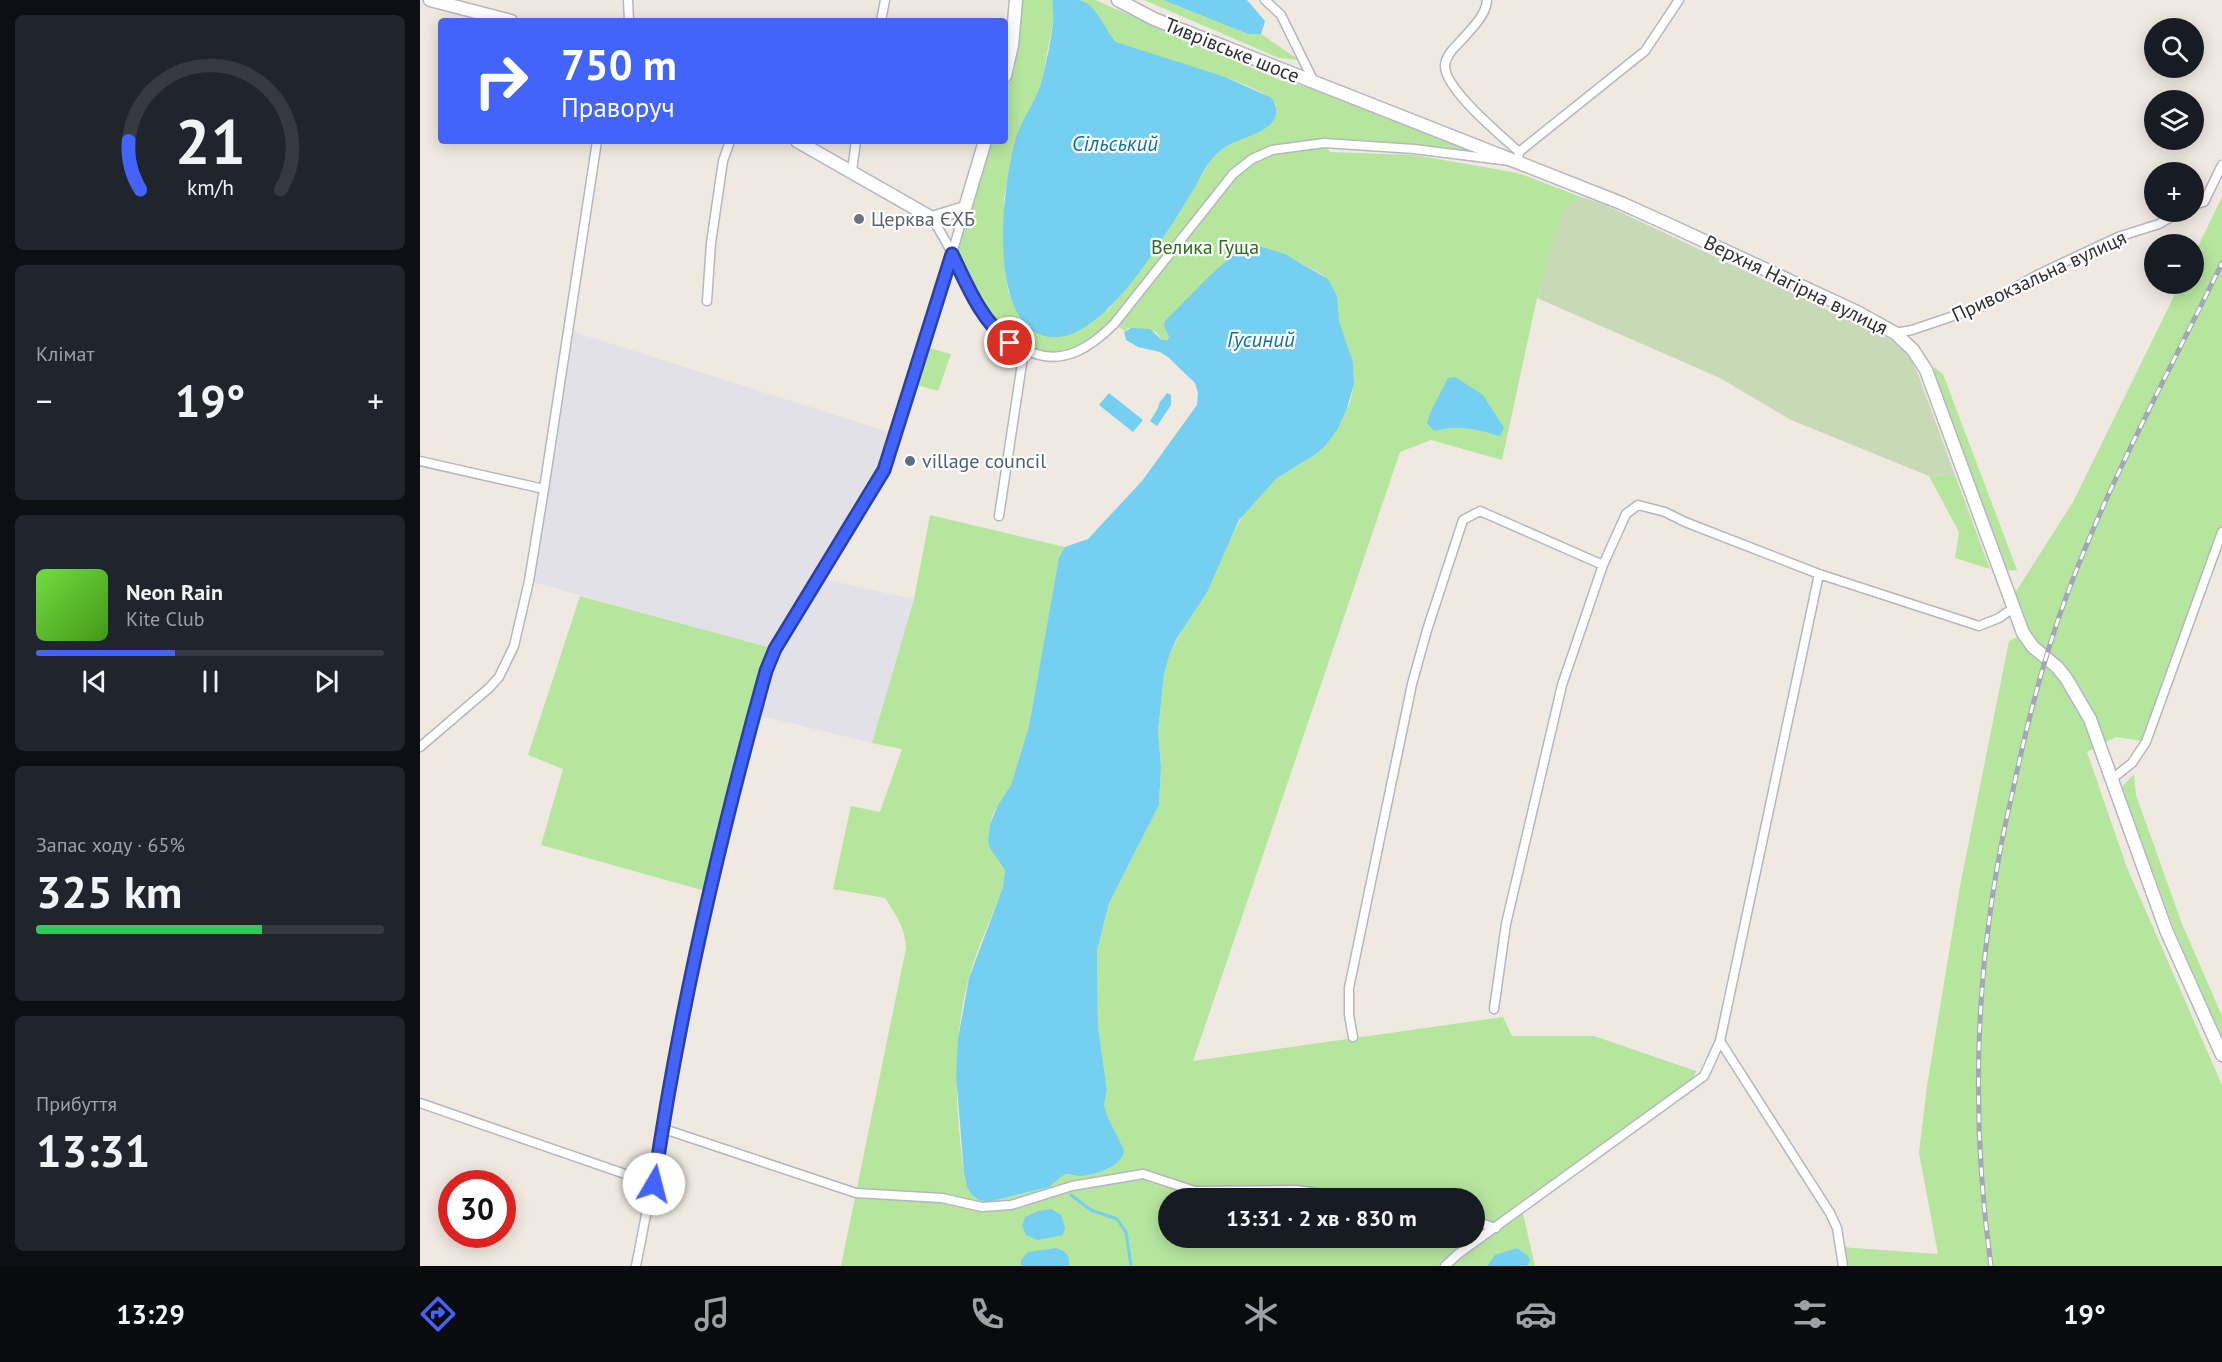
<!DOCTYPE html>
<html lang="uk">
<head>
<meta charset="utf-8">
<style>
	:root { --surface:#171b24; --page:#20242c; --text:#f1f3f6; --muted:#9ea1a6; --line:#363941; --accent:#4264fb }
	body { margin:0; font-family:"PT Sans",sans-serif; background:var(--page); color:var(--text); height:100vh; display:flex; flex-direction:column; font-size:22px; white-space:nowrap }
	* { box-sizing:border-box; margin:0 }
	p { font-size:20px; color:var(--muted) }
	.icon { flex:none; width:33px; height:33px; fill:none; stroke:currentColor; stroke-width:2; stroke-linecap:round; stroke-linejoin:round }
	.map { position:relative; flex:1; overflow:hidden }
	.sheet { display:flex; flex-direction:column; gap:15px; padding:15px; background:#0d0f14; width:420px }
	.sheet>* { flex:none }
	.hud { position:absolute; left:18px; top:18px; width:570px; height:126px; border-radius:6px; box-shadow:0 3px 15px #0003; background:#4264fb; color:#fff; overflow:hidden }
	.buttons { position:absolute; left:1724px; top:18px; display:grid; gap:12px }
	.buttons a { display:grid; place-items:center; width:60px; height:60px; border-radius:50%; background:var(--surface); box-shadow:0 3px 15px #0003; font-size:30px }
	.speed { position:absolute; left:18px; top:1170px; display:flex; gap:12px; font-size:30px; font-weight:700; text-align:center }
	.speed>* { display:grid; place-content:center; width:78px; height:78px; border-radius:50%; background:var(--surface); box-shadow:0 3px 15px #0003; line-height:1 }
	.speed .limit { border:9px solid #d22; background:#fff; color:#111 }
	.pin { position:absolute; display:grid; place-items:center; width:51px; height:51px; color:#fff; margin:-26px; border:3px solid #fff; border-radius:50%; box-shadow:0 2px 6px #0007 }
	.me { position:absolute; width:66px; margin:-33px; rotate:8deg; stroke-linejoin:round; filter:drop-shadow(0 0 4px #0008) }
	.turn { display:flex; align-items:center; gap:21px; height:126px; padding:0 24px; font-size:27px }
	.turn .icon { width:78px; height:78px; stroke-width:2.5 }
	.turn b { display:block; font-size:42px; line-height:51px }
	.big { font-size:45px; font-weight:700; line-height:1.1 }
	.sheet .tile { flex:1; display:flex; flex-direction:column; justify-content:center; gap:9px; min-width:0; padding:0 21px; border-radius:9px; background:var(--page) }
	.sheet .dial { align-items:center; gap:0 }
	.dial svg { height:156px; overflow:visible; fill:none; stroke:var(--line); stroke-width:7; stroke-linecap:round; text-anchor:middle }
	.dial text { fill:var(--text); stroke:none }
	.song { display:flex; align-items:center; gap:18px }
	.cover { width:72px; height:72px; border-radius:9px; background:linear-gradient(135deg,hsl(100 70% 55%),hsl(100 70% 35%)) }
	.played { height:6px; border-radius:3px; background:linear-gradient(90deg,var(--accent) 40%,var(--line) 40%) }
	.keys { display:flex; justify-content:space-around; direction:ltr }
	.heat { display:flex; justify-content:space-between; align-items:center; font-size:33px; direction:ltr }
	.charge { height:9px; border-radius:4px; background:linear-gradient(90deg,#34c759 65%,var(--line) 0) }
	.trip { position:absolute; left:738px; top:1188px; width:327px; height:60px; border-radius:30px; background:var(--surface); box-shadow:0 3px 15px #0003; font-weight:700; line-height:60px; text-align:center }
	.tabs { display:flex; height:96px; justify-content:space-around; align-items:center; background:#090b0e; color:var(--muted) }
	.tabs .icon { width:42px; height:42px }
	.tabs .on { color:var(--accent) }
	.tabs b { font-size:27px; color:var(--text) }
	main { display:flex; flex:1; min-height:0 }
	.map>svg:first-child { display:block }
</style>
</head>
<body>
<main>
<section class="sheet">
<div class="tile dial"><svg viewBox="0 0 100 80">
<path d="M14 69A42 42 0 1 1 86 69"/>
<path d="M14 69A42 42 0 0 1 8 44" stroke="#4264fb"/>
<text x="50" y="56" font-size="32" font-weight="700">21</text>
<text x="50" y="72" font-size="11">km/h</text>
</svg></div>
<div class="tile"><p>Клімат</p>
<div class="heat"><a>−</a><b class="big">19°</b><a>+</a></div>
</div>
<div class="tile">
<div class="song"><i class="cover"></i><div><b>Neon Rain</b><p>Kite Club</p></div></div>
<div class="played"></div>
<div class="keys"><svg class="icon" aria-label="previous" viewBox="0 0 24 24"><path d="M18 5L8 12l10 7zM5 5v14"/></svg><svg class="icon" aria-label="pause" viewBox="0 0 24 24"><path d="M8 5v14M16 5v14"/></svg><svg class="icon" aria-label="next" viewBox="0 0 24 24"><path d="M6 5l10 7-10 7zM19 5v14"/></svg></div>
</div>
<div class="tile"><p>Запас ходу · 65%</p><b class="big">325 km</b><div class="charge"></div></div>
<div class="tile"><p>Прибуття</p><b class="big">13:31</b></div>
</section>
<div class="map">
<svg width="1802" height="1266" viewBox="0 0 1802 1266">
	<rect width="100%" height="100%" fill="#efe9e1"/>
	<path fill="#e3e1e8" d="M148,330l327,104 -12,36 -65,108 96,21 -42,144 -118,-29 20,-65 -245,-68z"/>
	<path fill="#b6e59e" fill-rule="evenodd" d="M596,0h37v21l-10,55 -8,25 -18,34 -13,63 1,72 3,21 8,18 16,20 77,-20 49,-62 54,-89 11,-10 15,-8 38,-35c-15,-26 -128,-46 -160,-63l-6,-6 -14,-25 -16,-11h15l185,80 33,9 154,61v3l-143,-9 6,8 85,3 103,18 63,24 -17,12 -27,89 -35,162 -71,-20 -31,12 -207,609 310,-44 9,19h82l102,35 -4,14 -170,124 13,57h-8l3,-5 -34,-6 -9,11h-646l65,-318c-1,-21 -10,-33 -21,-50l-52,-9 18,-83 29,6 22,-63 -30,-6 42,-144 16,-84 135,32 -6,10 -30,169 -18,59 -18,29 -3,10 -2,17 17,29 -2,17c-11,30 -25,59 -34,90 -17,64 -14,131 -5,196 3,15 7,27 24,29l61,-15 16,-13 14,2 30,-8 -1,-50 -4,-13 3,-15 -9,-63 -1,-76 12,-48 50,-98 2,-39 -3,-34 6,-58 6,-21 73,-138 34,-37 39,-24 9,-8 12,-17 13,-27 4,-18 -1,-22 -30,-87 -29,-16 -47,-13 -24,19 -57,75h-4l-6,-8 -28,-4 -3,3 -11,-7 -33,26 -38,7 -47,-26 -44,-77 33,-113h20v-65zM748,1198h306v40h-306z
		M724,0h19l85,34h13l38,26 -20,-2z
		M1802,197v327l-80,217 -26,-4 -29,15 40,116 95,217v181h-379l-3,-19 98,7 -19,-101 8,-67 33,-200 49,-245 21,-10 -15,-38 58,-91 107,-218h13v-27z
		M509,348l22,6 -13,37 -21,-6z
		M1514,367l9,7 74,196 -16,1 -69,-185z
		M1535,475l35,94 -35,-11 4,-26 -30,-56z
		M160,596l195,53 -66,243 -168,-47 22,-76 -35,-14z
		M1714,774l2,21 46,129 40,92v21l-49,-110 -51,-140z"/>
	<path fill="#c8d9b8" d="M1161,197l20,6 291,137 18,18 8,16 37,101 -26,1 -138,-56 -71,-42 -183,-80 27,-90z"/>
	<path fill="#75cff0" d="M633,0c8,0 17,0 25,0 20,3 26,30 38,42l109,35 47,21c19,34 -32,37 -51,52 -12,9 -19,24 -26,37 -24,38 -98,173 -156,147 -52,-23 -36,-152 -23,-196 7,-22 22,-39 27,-62 4,-17 8,-36 10,-54 1,-7 -1,-14 0,-22z
		M743,0h84l18,21 -4,13h-13z
		M832,244l33,10 43,25 9,17 2,25 14,41 1,22 -8,27 -9,19 -12,16 -9,8 -39,24 -38,42 -32,72 -30,46 -7,15 -6,21 -6,58 3,34 -2,39 -50,98 -12,48 1,76 9,63 -3,15 4,13 16,32c-1,17 -30,25 -44,26 -5,0 -10,-2 -15,-2l-16,13 -61,15 -9,-2 -7,-5 -5,-8 -3,-14 -8,-98 2,-36 11,-61 34,-91 2,-17 -15,-22 -2,-7 2,-17 8,-19 13,-20 18,-59 30,-169 6,-10 23,-8 54,-58 55,-76 1,-12 -3,-10 -27,-26 -8,-5 -22,-5 -12,-7 -2,-8 7,-4 19,1 12,11h5l2,-4 -5,-10 1,-5c19,-18 64,-69 87,-77z
		M1035,377l28,18 21,33 -4,8c-24,-7 -40,-12 -66,-5l-7,-8 4,-12 17,-33z
		M689,393l34,27 -10,12 -34,-27z
		M747,393l4,2v10l-14,21 -7,-5 7,-11 3,-8z
		M631,1209l10,6 4,13 -2,7 -25,5 -12,-5 -4,-9 3,-9 13,-6z
		M636,1248c10,3 14,7 13,18h-48v-6l7,-8z
		M1097,1248l11,8 2,5 -3,5h-40l8,-11z"/>
	<g fill="none" stroke-linecap="round" stroke-linejoin="round">
		<path stroke="#75cff0" stroke-width="3" d="M651,1195l20,15 26,9 9,13 5,34"/>
		<g stroke="#b4b7c1" stroke-width="11">
			<path id="street" d="M208,0l1,21
				M845,0l16,15 33,67
				M1067,0c-1,14 -12,25 -21,35 -8,10 -19,17 -21,30 -2,23 57,71 74,87
				M461,21l4,-21
				M432,171l4,-30
				M1773,205l11,-3 18,-37
				M512,218c8,13 16,26 22,40 20,41 33,78 79,95 32,12 59,-7 81,-29l119,-150 19,-15 20,-9 52,-7 90,6 104,13 1,-10 126,-101 34,-51
				M287,301l4,-58 12,-82 7,-20
				M1475,333l17,-3 71,-24 54,-31 81,-38 41,-13 21,-12
				M0,461l124,28
				M579,516l25,-166
				M0,747l69,-59 10,-11 15,-31 15,-65 15,-92 53,-348
				M1692,779l20,-16 14,-21 76,-210
				M1074,1009l12,-85 56,-239 41,-120
				M933,1037l-4,-22v-27l63,-304 15,-54 36,-110 17,-9 123,54 23,-51 12,-9 27,7 20,10 134,52 160,52 20,-8 14,-10
				M1300,1041l110,172 7,15 6,38
				M0,1103l234,81
				M241,1128l195,65 86,5 40,9 29,-2 61,-19 71,-12 52,17 102,-1 52,8
				M1054,1221l22,7
				M216,1266l73,-374 57,-221 9,-22 108,-179 69,-216 13,-46
				M1025,1266l13,-12 246,-178 16,-35 99,-467"/>
		</g>
		<g stroke="#b4b7c1" stroke-width="15">
			<path id="secondary" d="M10,0l81,21
				M698,0l36,19 467,184 53,24 183,85 38,21 18,17 13,20 97,263 10,14 24,20 9,11 24,41 76,211 56,125
				M585,76l7,-31 4,-45
				M377,141l135,77 33,-10 20,-67"/>
		</g>
		<use href="#street" stroke="#fff" stroke-width="8"/>
		<use href="#secondary" stroke="#fff" stroke-width="12"/>
		<g stroke="#a3a6b8" stroke-width="5">
			<path id="rail" d="M1571,1266c-17,-123 -17,-250 2,-373 5,-34 12,-69 20,-103 14,-67 31,-134 55,-198 42,-113 101,-220 154,-329"/>
		</g>
		<use href="#rail" stroke="#fff" stroke-width="3" stroke-dasharray="9" stroke-linecap="butt"/>
	</g>
	<g fill="none" stroke-linecap="round" stroke-linejoin="round">
		<g stroke="#2b41a3" stroke-width="15">
			<path id="route" d="M234,1184c25,-173 65,-344 112,-513l9,-22 109,-179 68,-216c16,33 29,66 58,89"/>
		</g>
		<use href="#route" stroke="#4264fb" stroke-width="10"/>
	</g>
	<circle fill="#6b7280" stroke="#fff" stroke-width="2" cx="439" cy="219" r="6"/>
	<circle fill="#5c6f8a" stroke="#fff" stroke-width="2" cx="490" cy="461" r="6"/>
	<g text-anchor="middle" dominant-baseline="central" stroke-width="4.5" stroke-linejoin="round" paint-order="stroke">
		<g font-size="20" fill="#2e2e2e" stroke="#fff">
			<text transform="translate(812 50) rotate(22)">Тиврівське шосе</text>
			<text transform="translate(1619 276) rotate(-25)">Привокзальна вулиця</text>
			<text transform="translate(1376 285) rotate(26)">Верхня Нагірна вулиця</text>
		</g>
		<g font-size="20" fill="#5b616d" stroke="#fff" text-anchor="start">
			<text x="451" y="219">Церква ЄХБ</text>
		</g>
		<g font-size="20" fill="#2c6e1b" stroke="#fff">
			<text x="785" y="247">Велика Гуща</text>
		</g>
		<g font-size="20" fill="#4e5e75" stroke="#fff" text-anchor="start">
			<text x="502" y="461">village council</text>
		</g>
		<g font-size="21" font-style="italic" fill="#0d6fa3" stroke="#fff">
			<text x="695" y="143">Сільський</text>
			<text x="841" y="339">Гусиний</text>
		</g>
	</g>
</svg>
<div class="buttons">
<a><svg class="icon" aria-label="search" viewBox="0 0 24 24"><circle cx="10" cy="10" r="6"/><path d="M15 15l6 6"/></svg></a>
<a><svg class="icon" aria-label="layers" viewBox="0 0 24 24"><path d="M12 4l9 5-9 5-9-5zM3 14l9 5 9-5"/></svg></a>
<a>+</a>
<a>−</a>
</div>
<div class="speed"><div class="limit">30</div></div>
<div class="pin" style="left:590px;top:343px;background:#d93025"><svg class="icon" aria-label="arrive" viewBox="0 0 24 24"><path d="M6 21V4h12l-3 4 3 4H6"/></svg></div>
<svg class="me" style="left:234px;top:1184px" viewBox="-20 -20 40 40"><circle r="19" fill="#fff"/><path d="M0-13L10 11 0 6-10 11z" fill="#4264fb"/></svg>
<div class="trip">13:31 · 2 хв · 830 m</div>
<div class="hud">
<div class="turn"><svg class="icon" aria-label="right" viewBox="0 0 24 24"><path d="M7 20v-9h11M14 6l5 5-5 5"/></svg><div><b>750 m</b>Праворуч</div></div>
</div>
</div>
</main>
<nav class="tabs">
<b>13:29</b>
<svg class="icon on" aria-label="directions" viewBox="0 0 24 24"><path d="M12 3l9 9-9 9-9-9zM9 14v-3h6M13 9l2 2-2 2"/></svg>
<svg class="icon" aria-label="music" viewBox="0 0 24 24"><path d="M9 18V5l10-2v13"/><circle cx="6" cy="18" r="3"/><circle cx="16" cy="16" r="3"/></svg>
<svg class="icon" aria-label="phone" viewBox="0 0 24 24"><path d="M5 4h4l2 5-3 2q2 4 5 5l2-3 5 2v4C11 20 4 13 5 4z"/></svg>
<svg class="icon" aria-label="climate" viewBox="0 0 24 24"><path d="M12 3v18M4 7l16 10M4 17L20 7"/></svg>
<svg class="icon" aria-label="car" viewBox="0 0 24 24"><path d="M5 17H2v-5l4-1 3-4h7l3 4 3 1v5h-3M9 17h6M6 11h13"/><circle cx="7" cy="17" r="2"/><circle cx="17" cy="17" r="2"/></svg>
<svg class="icon" aria-label="filters" viewBox="0 0 24 24"><path d="M4 7h16M4 17h16"/><circle cx="9" cy="7" r="2"/><circle cx="15" cy="17" r="2"/></svg>
<b>19°</b>
</nav>
</body>
</html>
